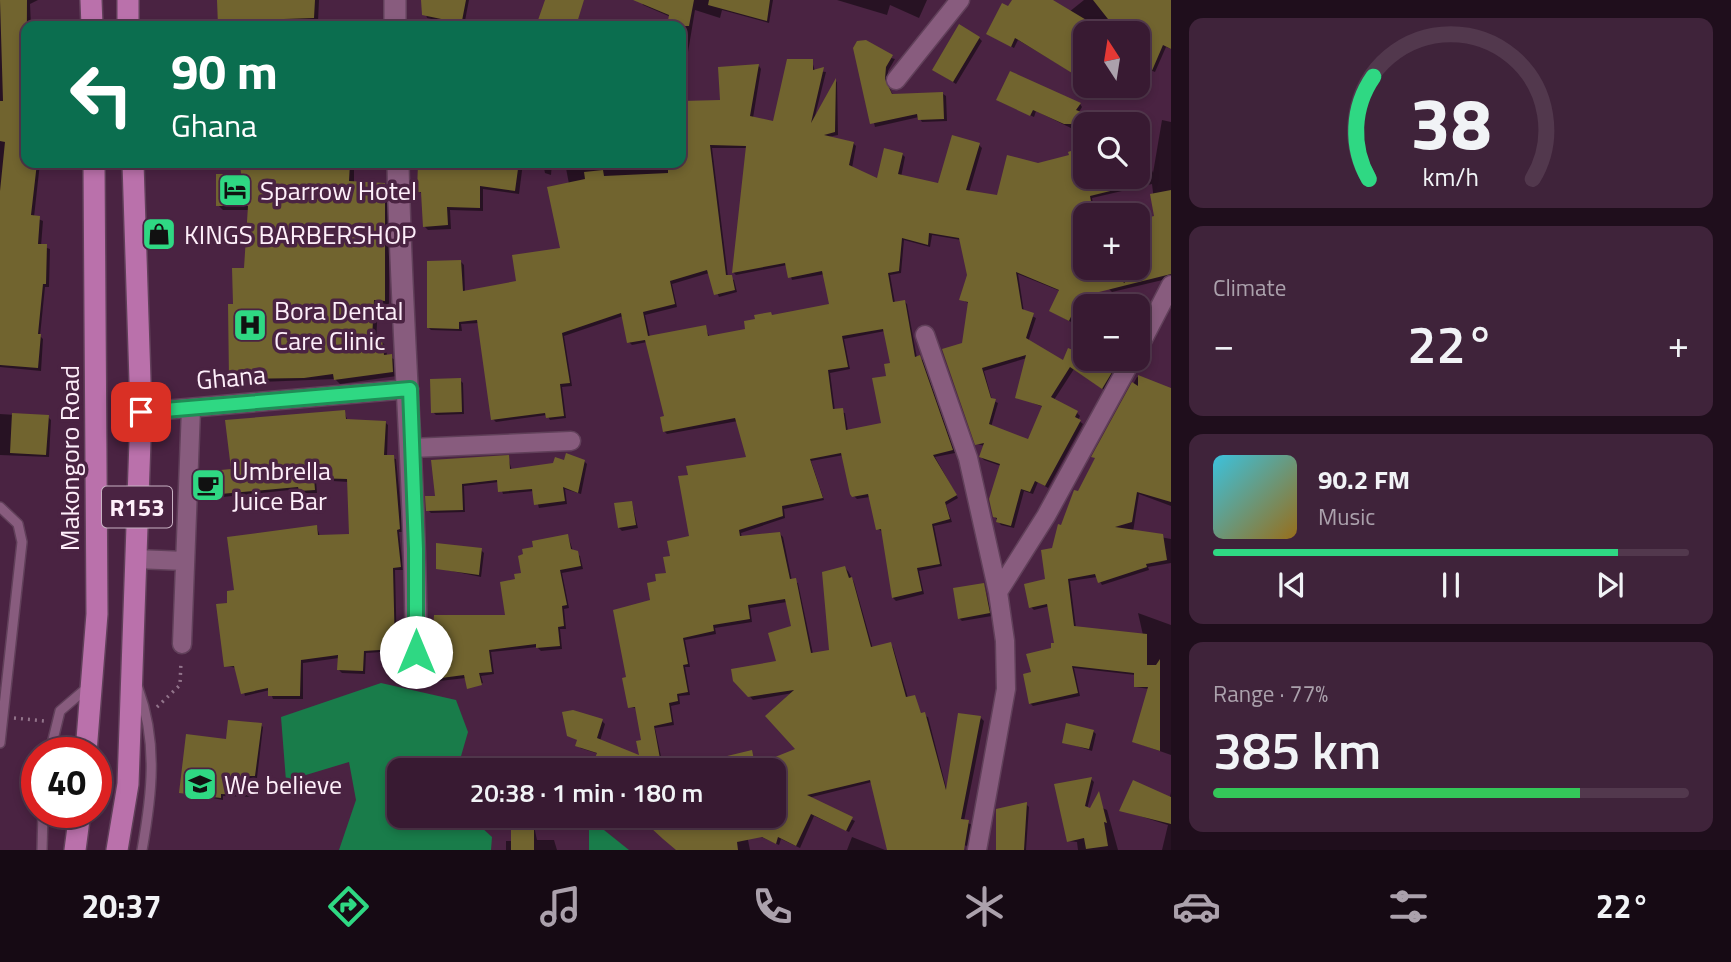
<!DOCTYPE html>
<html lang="en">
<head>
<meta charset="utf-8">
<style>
	:root { --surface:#381a32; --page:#3f233a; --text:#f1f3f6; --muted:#aba1ac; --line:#52384d; --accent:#2fd883 }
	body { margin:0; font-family:"Titillium Web",sans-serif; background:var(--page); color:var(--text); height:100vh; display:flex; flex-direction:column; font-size:26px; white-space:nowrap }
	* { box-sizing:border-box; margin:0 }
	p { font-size:23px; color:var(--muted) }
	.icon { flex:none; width:38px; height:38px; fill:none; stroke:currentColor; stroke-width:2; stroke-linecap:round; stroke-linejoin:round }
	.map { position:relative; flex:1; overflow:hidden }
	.side { display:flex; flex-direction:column; gap:18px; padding:18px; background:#1f0e1c; width:560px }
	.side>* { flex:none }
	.guide { position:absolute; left:21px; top:21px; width:665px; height:147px; border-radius:14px; box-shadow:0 4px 10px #0003,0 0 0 2px var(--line); background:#0b6e4f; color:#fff; overflow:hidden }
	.needle { width:46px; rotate:348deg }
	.controls { position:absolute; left:1073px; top:21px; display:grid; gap:14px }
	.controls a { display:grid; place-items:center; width:77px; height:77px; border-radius:14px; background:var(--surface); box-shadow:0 4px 10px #0003,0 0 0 2px var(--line); font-size:35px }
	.speed { position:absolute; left:21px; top:737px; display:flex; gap:14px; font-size:35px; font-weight:700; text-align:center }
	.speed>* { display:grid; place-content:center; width:91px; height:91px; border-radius:50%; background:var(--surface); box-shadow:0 4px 10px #0003,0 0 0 2px var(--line); line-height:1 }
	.speed .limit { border:10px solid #d22; background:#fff; color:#111 }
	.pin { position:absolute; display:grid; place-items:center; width:60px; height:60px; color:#fff; margin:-30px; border-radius:14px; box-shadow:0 4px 10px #0006 }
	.me { position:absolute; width:77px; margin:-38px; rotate:0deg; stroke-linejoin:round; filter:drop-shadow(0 0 5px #0008) }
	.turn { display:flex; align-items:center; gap:24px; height:147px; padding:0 35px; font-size:32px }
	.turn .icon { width:91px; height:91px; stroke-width:2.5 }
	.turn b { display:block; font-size:49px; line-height:60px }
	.big { font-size:52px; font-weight:600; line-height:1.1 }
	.side .card { flex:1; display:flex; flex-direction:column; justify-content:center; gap:10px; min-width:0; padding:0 24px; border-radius:14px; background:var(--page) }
	.side .dial { align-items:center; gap:0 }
	.dial svg { height:182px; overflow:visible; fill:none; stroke:var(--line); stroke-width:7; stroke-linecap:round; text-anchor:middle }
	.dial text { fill:var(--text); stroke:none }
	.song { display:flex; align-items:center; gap:21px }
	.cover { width:84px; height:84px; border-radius:10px; background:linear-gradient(135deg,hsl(190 70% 55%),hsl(40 70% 35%)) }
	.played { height:7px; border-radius:4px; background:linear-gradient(90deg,var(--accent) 85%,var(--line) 85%) }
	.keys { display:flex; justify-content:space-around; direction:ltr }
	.heat { display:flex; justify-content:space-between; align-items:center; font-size:38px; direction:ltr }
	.charge { height:10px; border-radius:5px; background:linear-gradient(90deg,#34c759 77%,var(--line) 0) }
	.trip { position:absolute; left:387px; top:758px; width:399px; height:70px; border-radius:14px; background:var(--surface); box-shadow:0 4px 10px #0003,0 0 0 2px var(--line); font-weight:600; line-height:70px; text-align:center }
	.tabs { display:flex; height:112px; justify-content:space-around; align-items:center; background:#160a14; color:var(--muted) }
	.tabs .icon { width:49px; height:49px }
	.tabs .current { color:var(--accent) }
	.tabs b { font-size:32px; color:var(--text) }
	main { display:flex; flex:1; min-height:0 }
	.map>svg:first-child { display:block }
</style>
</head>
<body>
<main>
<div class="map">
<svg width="1171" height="850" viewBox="0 0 1171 850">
	<rect width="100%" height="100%" fill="#4a2342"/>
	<path fill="#197c4a" d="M381,683l75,17 12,32 -11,38h-58v46h70l23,21 -1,13h-152l17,-50 -7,-38 -63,19 -5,-64z
		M589,818l40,32h-40z"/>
	<path fill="#0007" fill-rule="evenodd" d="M0,0h38l-8,4 1,22h-5v137h14l-6,54 9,4 -2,25 9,3 -1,38h-4l-5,49 3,3 -2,32 -41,-4z
		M218,0h101l-1,22 56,-2 5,6h-160z
		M422,0h47l-5,26 -37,-8z
		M547,0h32l-7,26h-29l-4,-3z
		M641,0h132l-4,23 -47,-13 -2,8 -25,-8 -14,84v-68h-12l2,-9 -28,-12z
		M837,0h90l-8,18 -29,-13 -3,10z
		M1014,0h36l19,12 15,-12h87v49l-5,-2 -11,25 -17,-7v-32h-53v47l-67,-40 -4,8 -23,-12z
		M979,38l3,3 -26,43 -22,-14z
		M855,48l40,11 -7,12 -1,12 6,12 50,-1 3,2 1,25 -25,1 -3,-5 -44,10z
		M812,61l3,10 11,1 -11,44 22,-35 1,54 -10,2 25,6 3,3 -4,22 26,12 24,-26 3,3 -4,20 38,8 40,-40 3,3 -13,44 29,5 40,-33 33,-8 14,-8v29h53v-47l15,43 9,-53 9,2v156l-59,14 -3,-3 5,-21h24v-46l18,-4 -4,-34 -60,14 3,17h-10v53h13l-25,55 -22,-12 9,-20 -42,-17 6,38 12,6 -8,24 36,21 21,-6 40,2 -19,32 -32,-22 -20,31 23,13 3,3 -2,4 5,4 -35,64 -10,-6 -5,12 -9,-3 -10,37 -13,-3 -7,-9 7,-50 -17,-6 -3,-3 4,-11 -8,-2 -13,-100 6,-40 -9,-5 8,-24 -8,-35 -29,-5 -2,12 -26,-7 -3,33 -11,2 5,28 9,-2 3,3 10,54 6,2 32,93 -20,4 23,41 -12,7 6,17 -18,4 8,40 -23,5 5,23 -28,7 -3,-3 -10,-66 -5,-3 -8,-32 -13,2 -6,-6 -7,-38 -33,6 13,39 -40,9 1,9 -44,15 1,5 38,-4 3,3 9,44 6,2 15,71 18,-3 14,-83 3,3 6,11 19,67 17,-5 3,3 15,51 6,-1 8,18 6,2 19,74 34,-73 3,3 -20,100 8,4 -4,21 -11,-2 -85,-62 -64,16 47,23 -6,11 -35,-16 -14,32 -19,-9 -2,6 -33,-15 4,20h-71l-41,-34h136v-46h-58l35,-18 6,14 41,-16 -5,-57 -40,7 -18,-20 43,-18 15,-34 -6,-26 -37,6 2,14 -37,6 1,6 -31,6 5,27h-5l5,28 -11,1 1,8 -9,2 3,19 -19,3 8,38 52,4h-89l-26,-10 -1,-6 -19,-6 -1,-7 -11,-6 34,-14 3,3 -5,17 41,17 2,-17 -5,-32 -8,-2 -2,-29 30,-95 10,-9 4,-17 19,-20 58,-79 -11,-37 -71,13 -3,-3 2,-14 -19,-75 -15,3 -3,-3 -6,-26 -59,20 8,50 -10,1 4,31 -16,2 -3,-5 -51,7 -3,-3 -14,-96 -18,1 1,7 -31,-1 -3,-3 33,-65 3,3 1,27 53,-10 44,-33 7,-65 -4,-21h116v-60l41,-1 37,-36 2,3 -8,49 21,5zM712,148h35l-14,124 3,3 51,-10 5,15 33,-6 6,31 -57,12 -27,13 -37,8 -5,-11 -55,10 -5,-22 32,-8 -5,-23 37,-11 10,24 18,-5 -3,-12 -6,-3zM885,331l7,33 -9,60 -35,7 -3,-18 -10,-2 -5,-38 20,-4 -6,-30zM1027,358l-10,39 26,10 -15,34 -37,-14 7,-24 -6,-3 -8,-29z
		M1001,102l79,2 2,3 -3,5 3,4 -7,14 -39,-19 -2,6z
		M1129,113l6,11h-37z
		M242,163h112v20l30,2 5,5v115h-11l-2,37 5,-1 5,5 1,10 9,4 1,16 -57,8 -5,-5 -100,4 -5,-5 5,-73 11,-35 4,-60h-27l-5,-5 25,-29z
		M419,163h104l-4,31 -36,-5v22l-33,-1 1,19 -23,1 -4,-4 -1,-31 -4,-4z
		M543,163h9l-1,12 -6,-2z
		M1107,301l27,5h-29z
		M1138,307l4,3 -4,16z
		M1137,377l34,13v116l-32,-12 -6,38 38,7v24l-23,4 1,3 -47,15 -5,-8 -27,4 6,47 67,7 -5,-22 33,12v130l-37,-13 15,-53 -13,-2v-12l-62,-7 6,28 -47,10 -3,-3 3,-29 23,-30 -6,-38 -16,4 -3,-3 16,-27 6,-30 43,-91 -2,-3z
		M460,380l3,3 1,31 -28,1 -3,-3z
		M344,412l4,9 37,1 3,3 -1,32 9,2 7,73h-4l4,38h-8l2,81 -31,2 -1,21 -23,-1 -3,-3v-12l-36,5v36h-30l-3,-9 -25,6 -8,-28 -11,-2 3,-61 7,-13 81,-65 3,10 31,-1 -2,-54 -33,-2 1,13h-13l-5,-4 -95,10 -3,-3 32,-26z
		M0,414l48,3 3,3 -2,37 -49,-2z
		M508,457l4,14 72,-10 3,3 -6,30 -16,-5 2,15 -28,4 -5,-17 -31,3 -4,-12 -35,4 1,26 -34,1 -3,-3 9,-13z
		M632,503l6,25 -16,3 -3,-3z
		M568,536l5,15 7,5 3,13 -21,4 7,35 -5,1 2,20h-6l2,20 -21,2 -4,-4 -46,5 3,22 -13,2 2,7 -15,4 -2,-9 -27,3 -3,-3 72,-61 9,-36z
		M481,550l3,3 -3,24 -44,-9z
		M984,585l8,31 -30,5 -3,-3z
		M260,724l3,3 -6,51h-5l-1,19 -28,-1v4l-42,-8 47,-51z
		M1093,731l3,3 -4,17 -28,-9z
		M1091,779l3,3 -7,27 4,1 3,-6 13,6 11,40h-40l-1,-8 -9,-1z
		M1171,792v58h-9l6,-25 -47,-15 49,-12z
		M1026,804l3,3 -3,43h-28z
		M534,826l3,14h17l3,10h-51v-9h7z
		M852,837l33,13h-38z"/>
	<path fill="#71642f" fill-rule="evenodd" d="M0,0h27l-1,163h11l-6,52 9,1 -2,28h9l-1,40h-3l-5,50h3l-3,34 -38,-3v-174l5,-49 -5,-1v-40h3z
		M217,0h98l-1,18 -60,2 -1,6h-35z
		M421,0h45l-5,26 -16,-1 1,-5 -24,-5z
		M545,0h39l-8,26 -39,-3z
		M633,0h61l-5,26h-22l2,-11z
		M709,0h61l-3,21 -59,-16z
		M1012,0h41l55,33h-23v48l-70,-43 -4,9 -25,-13 16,-31 6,3z
		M1093,0h78v49l-8,-4 -12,28 -13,-17v-23h-19z
		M959,24l21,13 -27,45 -21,-12z
		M866,40l27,15 -7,12 -1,12 7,15 51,-2 1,27 -26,1 -1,-6 -47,10 -17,-76 4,-7z
		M787,59h26v11l11,-3 -13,56 25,-45 -1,54 -11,3 30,7 -5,23 28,13 7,-30 19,5 -5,21 40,9 14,-48 28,8 -14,47 31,5 10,-40 31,8 31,-8 -1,-3 17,-6v31h57l1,6 -53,13 3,16 -8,3v53h7l33,15 -4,-15h17v-48l16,-4 -4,-22 21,-4v84l-84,21 22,4 -1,7h-32l-7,15 -20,-10 10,-21 -43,-18 6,37 12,4 -8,25 37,22 5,-12 17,7v4h15l14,10 -12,20 -32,-22 -19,30 27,14 -3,6 6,3 -36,66 -10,-5 -5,11 -9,-3 -10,37 -15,-4 1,-4 -4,-1 -4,-18 11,-35 -21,-7 5,-14 -9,2 -33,-96 20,-6 6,-41 -9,-2 8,-25 -8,-37 -30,-5 -1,12 -26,-7 -3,33 -11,2 5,29 12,-2 10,57 5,-2 33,95 -20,5 24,40 -12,7 5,17 -18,5 8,40 -23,4 5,23 -30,7 -11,-69 -5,1 -8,-36 -16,3 -2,-3 -9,-41 -31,6 13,39 -41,8 1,10 -44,14 1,6 40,-4 10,47 6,-1 15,75 18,-3 -7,-78 23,-6 4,12 3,-1 19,70 20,-5 15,55 9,-2 6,18 4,-1 21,78 12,-77 23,3 -20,103 8,1 -5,30h-77l-17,-70 -63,15 46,22 -7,14 -35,-17 -15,32 -18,-9 -2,7 -14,-7 -25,5 1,8h-62l-13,-11 -25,-23h136v-46h-79l-1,-6 58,-14 3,15 40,-16 -30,-33 29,-26 -46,7 -15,-16 -2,-12 45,-8 -8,-28 23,-7 -6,-27 -37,6 2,14 -37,6 1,6 -31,7 5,26 -5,1 5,27 -11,2 1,7 -9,2 3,19 -18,4 7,38 14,6h-47l-33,-12 2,-5 -22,-7 2,-6 -10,-4 -5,-24 11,-2 30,9 -6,19 42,17 -3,-14 5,-1 -6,-33 -7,1 -6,-30 4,-1 -13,-67 37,-10 -3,-17 9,-2 -1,-7 11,-1 -3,-16 7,-1 -3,-15 22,-5 -11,-60 10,-1 -2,-9 60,-9 -11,-39 -72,14 -3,-15 4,-1 -19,-76 -18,3 -6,-30 -59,20 8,50 -10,1 4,32 -18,2 -1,-5 -54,7 -14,-100 -18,2v7l-32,-1v-67l34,-1 2,31 53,-10 -4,-26 48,-7 -13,-61 38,-8 -1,-7 19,-2 1,6 64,-3v-10h13v-62l39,-1 -2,-33 41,-3 -9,52 23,5zM710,145l36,1 -14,127 53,-10 3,15 34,-7 7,33 -57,11 -1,-3 -17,3 1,4 -11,2 1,8 -37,7 -2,-11 -58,11 -5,-24 32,-8 -5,-23 37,-11 7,25 21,-5 -3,-15h-6zM883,329l7,34 -6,1 2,12 -14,2 9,45 -35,7 -3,-22 -10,1 -5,-39 20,-3 -6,-31zM1026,355l-11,43 27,8 -14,33 -39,-15 7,-25 -5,-1 -9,-30z
		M1010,71l71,32 -5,7 5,2 -7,12h-10l-31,-14 -3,6 -34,-16z
		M240,163h110l-1,18 36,2v118l-11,-1 -2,40 10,-1 2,16 8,-1 1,18 -59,8 -1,-6 -29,4 -75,1 -1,-75h5l-1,-36h12l4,-62h-32v-32h25z
		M418,163h76v3l24,3 -3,22 -35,-5v22l-33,-1 1,18 -25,2 -2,-35h-4z
		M1138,375l33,13v114l-34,-10 -5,30 -17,5 48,7 4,26 -21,4 1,3 -49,16 -3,-9 -27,5 6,47 73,8v31h9l4,-6v92l-28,-9 16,-55h-14v-14l-62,-7 6,27 -49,11 -6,-30 8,-2 -5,-18 25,-6v-5h3l-7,-39 -18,4 -5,-24 21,-5 -4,-29 11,-2 6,-24 3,1 13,-35 4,1 17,-33 -4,-1 41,-75 6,4z
		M461,378l1,34 -31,1 -1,-34z
		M345,410l1,9 40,2 -2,34h10l6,74 -3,1 4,37 -8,1 2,81 -31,2 -1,20 -26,-1 1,-15 -37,5 -1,36h-32v-8l-27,6 -7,-28 -10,1 -8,-63 11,-1v-12l7,-1 -7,-53 90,-12 1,10 31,-1 -2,-55 -33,-1 1,12 -16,1 -1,-4 -99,9 1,-24 31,-3 -6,-49z
		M12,413l37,2 -3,40 -36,-2z
		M566,453l19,7 -7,33 -15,-6 2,14 -31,4 -2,-16 -34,3 -1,-12 -35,4 1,26 -37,1 -1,-15h10l-4,-36 78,-5 1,14 43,-6 2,-6 9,3z
		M632,501l4,24 -18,3 -4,-25z
		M568,534l3,15 7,2 3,15 -21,4 7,35 -5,1 2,20 -6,1 2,19 -24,2v-4l-47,6 3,22 -13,1 3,12 -15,4 -3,-14 -30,4 -3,-20 3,-44h71l-5,-33 15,-3 -1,-5 7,-1 -3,-17 5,-2 -1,-5 11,-2 -1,-6z
		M436,543l46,5 -3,27 -43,-6z
		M984,583l6,30 -32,6 -5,-31z
		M228,720l34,3 -7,53h-6l-1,19 -27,-1v4l-42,-5 7,-59 40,5z
		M1066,723l28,7 -5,19 -27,-6z
		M1092,777l-7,29 5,2 9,-17 8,32 -3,-1 4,24 -22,3 -2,-11 -17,4 -13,-58z
		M1133,780l38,17v27l-52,-13z
		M1027,802l-3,48h-28v-41z
		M511,824h23v26h-23z"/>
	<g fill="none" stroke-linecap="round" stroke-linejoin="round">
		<g stroke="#61405a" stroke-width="12">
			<path id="lane" d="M0,507l18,17 4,18 -22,201
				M138,688c20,55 14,106 4,162
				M50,752l10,-41 28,-24
				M42,850l1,-38"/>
		</g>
		<g stroke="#61405a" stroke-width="21">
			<path id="street" d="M896,80l64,-80
				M925,335l43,123 30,134 7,49 1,48 -29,161
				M1138,349l33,-64
				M141,412l268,-23
				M412,448l159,-7
				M136,559l49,2
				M998,592l48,-76 86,-157
				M182,644l9,-235"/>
		</g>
		<g stroke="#61405a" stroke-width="24">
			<path id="secondary" d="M395,0v26
				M398,163c3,163 18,325 18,489"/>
		</g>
		<g stroke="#61405a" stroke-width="24">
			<path id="primary" d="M91,0l1,26
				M128,0v26
				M86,752l11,-138 -3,-451
				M75,850l5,-38
				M117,850l11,-66 13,-372 -8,-249"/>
		</g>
		<path stroke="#92748b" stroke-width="3.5" stroke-dasharray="2 5" stroke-linecap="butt" d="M157,707l23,-22 1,-24
			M14,718l31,3"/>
		<use href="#lane" stroke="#885c7e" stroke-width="9"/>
		<use href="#street" stroke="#885c7e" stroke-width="18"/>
		<use href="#secondary" stroke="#885c7e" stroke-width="21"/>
		<use href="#primary" stroke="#ba71ab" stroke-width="21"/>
	</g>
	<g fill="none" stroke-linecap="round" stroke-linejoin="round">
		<g stroke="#1f8c55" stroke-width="18">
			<path id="route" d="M141,412l269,-23 6,160v103"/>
		</g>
		<use href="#route" stroke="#2fd883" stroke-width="12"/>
	</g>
	<defs>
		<g id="hotel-square" transform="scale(1.75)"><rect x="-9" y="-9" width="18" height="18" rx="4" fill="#2fd883" stroke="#4a2342"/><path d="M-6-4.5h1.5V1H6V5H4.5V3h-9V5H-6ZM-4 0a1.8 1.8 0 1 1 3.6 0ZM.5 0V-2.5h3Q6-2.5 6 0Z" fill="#111"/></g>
		<g id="shop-square" transform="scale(1.75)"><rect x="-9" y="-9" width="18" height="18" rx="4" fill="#2fd883" stroke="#4a2342"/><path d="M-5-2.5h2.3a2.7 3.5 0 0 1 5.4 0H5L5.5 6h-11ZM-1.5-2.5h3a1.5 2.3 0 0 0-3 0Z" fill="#111"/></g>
		<g id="hospital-square" transform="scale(1.75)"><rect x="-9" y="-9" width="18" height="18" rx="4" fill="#2fd883" stroke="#4a2342"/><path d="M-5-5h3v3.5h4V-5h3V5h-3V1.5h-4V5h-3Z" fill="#111"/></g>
		<g id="cafe-square" transform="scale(1.75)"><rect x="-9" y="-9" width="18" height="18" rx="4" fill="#2fd883" stroke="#4a2342"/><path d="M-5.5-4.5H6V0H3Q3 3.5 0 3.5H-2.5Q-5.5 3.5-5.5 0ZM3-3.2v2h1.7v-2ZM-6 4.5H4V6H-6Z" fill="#111"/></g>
		<g id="school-square" transform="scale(1.75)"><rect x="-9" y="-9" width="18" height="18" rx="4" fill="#2fd883" stroke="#4a2342"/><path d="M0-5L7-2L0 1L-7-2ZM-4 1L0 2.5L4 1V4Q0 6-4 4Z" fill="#111"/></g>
	</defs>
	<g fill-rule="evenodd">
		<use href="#hotel-square" x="235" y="190"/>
		<use href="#shop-square" x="159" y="234"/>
		<use href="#hospital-square" x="250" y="325"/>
		<use href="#cafe-square" x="208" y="485"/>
		<use href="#school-square" x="200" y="784"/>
	</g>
	<g text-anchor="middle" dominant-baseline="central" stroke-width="7" stroke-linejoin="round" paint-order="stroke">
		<rect fill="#4a2342" stroke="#c8b2c3" stroke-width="2" x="102" y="486.5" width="70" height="41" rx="5"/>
		<g font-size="24" font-weight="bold" fill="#feeffa">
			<text x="137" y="507">R153</text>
		</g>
		<g font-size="26" fill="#feeffa" stroke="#4a2342" text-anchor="start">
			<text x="260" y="190">Sparrow Hotel</text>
			<text x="184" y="234">KINGS BARBERSHOP</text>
			<text x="274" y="310">Bora Dental<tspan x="274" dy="30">Care Clinic</tspan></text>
			<text x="232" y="470">Umbrella<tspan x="232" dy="30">Juice Bar</tspan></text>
			<text x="224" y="784">We believe</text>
		</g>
		<g font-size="26" fill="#feeffa" stroke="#4a2342">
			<text transform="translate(231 377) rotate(-5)">Ghana</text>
			<text transform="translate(69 458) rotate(-90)">Makongoro Road</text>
		</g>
	</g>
</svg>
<div class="controls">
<a><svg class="needle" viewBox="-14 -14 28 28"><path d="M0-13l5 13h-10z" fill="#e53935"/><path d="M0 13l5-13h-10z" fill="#aba1ac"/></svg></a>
<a><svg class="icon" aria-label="search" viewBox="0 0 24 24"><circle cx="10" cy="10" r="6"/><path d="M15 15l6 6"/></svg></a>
<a>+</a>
<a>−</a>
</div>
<div class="speed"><div class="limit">40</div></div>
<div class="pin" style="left:141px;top:412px;background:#d93025"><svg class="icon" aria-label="arrive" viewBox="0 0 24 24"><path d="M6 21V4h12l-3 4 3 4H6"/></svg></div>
<svg class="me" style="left:416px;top:652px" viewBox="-20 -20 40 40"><circle r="19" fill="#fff"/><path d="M0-13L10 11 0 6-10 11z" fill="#2fd883"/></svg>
<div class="trip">20:38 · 1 min · 180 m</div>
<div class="guide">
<div class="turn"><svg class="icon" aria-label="left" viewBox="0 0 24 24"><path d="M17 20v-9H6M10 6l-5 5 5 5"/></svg><div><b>90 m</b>Ghana</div></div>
</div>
</div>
<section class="side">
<div class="card dial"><svg viewBox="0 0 100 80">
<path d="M14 69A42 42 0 1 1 86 69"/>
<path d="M14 69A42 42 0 0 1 16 24" stroke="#2fd883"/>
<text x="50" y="56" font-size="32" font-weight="700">38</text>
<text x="50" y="72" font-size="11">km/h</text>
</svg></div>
<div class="card"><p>Climate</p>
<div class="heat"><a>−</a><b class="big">22°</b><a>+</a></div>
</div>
<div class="card">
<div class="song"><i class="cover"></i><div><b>90.2 FM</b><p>Music</p></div></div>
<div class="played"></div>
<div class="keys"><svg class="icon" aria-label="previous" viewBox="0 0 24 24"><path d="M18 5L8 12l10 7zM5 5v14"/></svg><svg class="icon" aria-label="pause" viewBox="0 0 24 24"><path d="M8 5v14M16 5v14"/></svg><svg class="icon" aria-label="next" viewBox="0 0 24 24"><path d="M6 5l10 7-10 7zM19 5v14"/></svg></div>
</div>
<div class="card"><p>Range · 77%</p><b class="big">385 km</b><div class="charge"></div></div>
</section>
</main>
<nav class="tabs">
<b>20:37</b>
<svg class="icon current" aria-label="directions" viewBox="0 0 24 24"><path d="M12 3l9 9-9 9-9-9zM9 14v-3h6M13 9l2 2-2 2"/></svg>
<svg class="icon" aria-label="music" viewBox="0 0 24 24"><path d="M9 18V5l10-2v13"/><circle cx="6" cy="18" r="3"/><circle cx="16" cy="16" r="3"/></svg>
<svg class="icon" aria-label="phone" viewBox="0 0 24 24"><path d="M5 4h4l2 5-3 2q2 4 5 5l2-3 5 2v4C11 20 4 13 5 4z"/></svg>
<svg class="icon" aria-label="climate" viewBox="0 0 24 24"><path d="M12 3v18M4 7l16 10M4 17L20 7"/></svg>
<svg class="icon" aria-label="car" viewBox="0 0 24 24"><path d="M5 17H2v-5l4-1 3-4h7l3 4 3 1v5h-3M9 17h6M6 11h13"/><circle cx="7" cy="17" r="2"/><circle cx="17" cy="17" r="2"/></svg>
<svg class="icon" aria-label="filters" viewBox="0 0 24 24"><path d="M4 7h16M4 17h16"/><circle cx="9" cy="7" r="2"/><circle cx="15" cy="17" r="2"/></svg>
<b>22°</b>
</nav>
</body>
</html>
